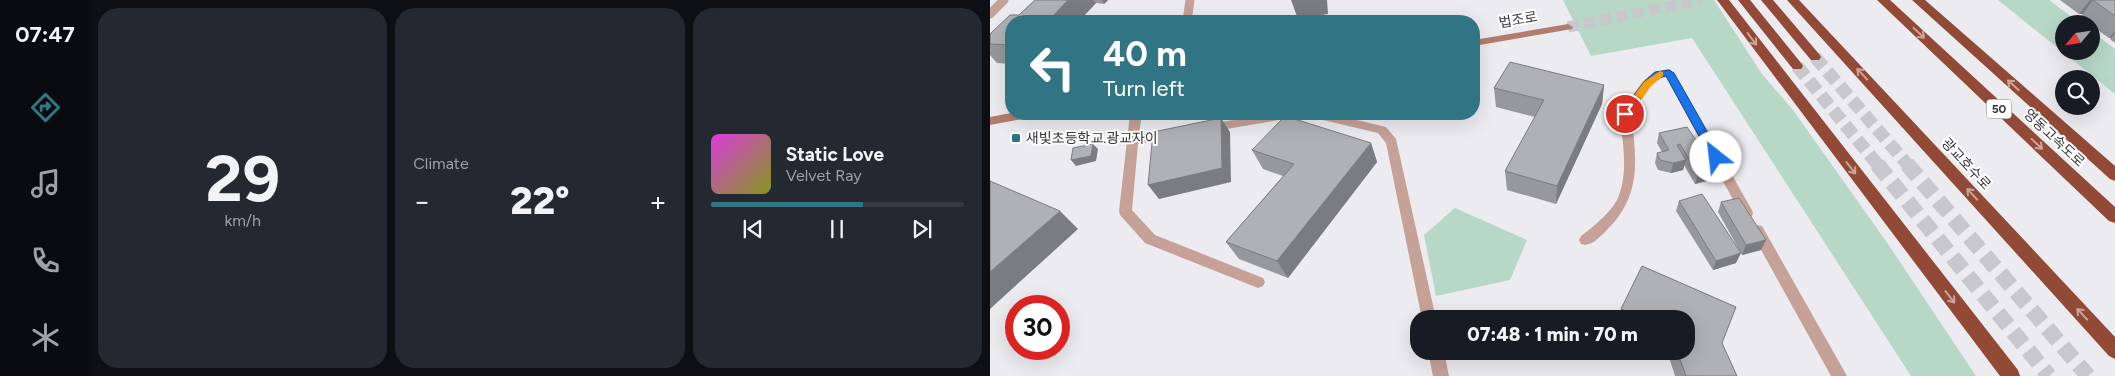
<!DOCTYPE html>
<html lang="en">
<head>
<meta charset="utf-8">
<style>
	:root { --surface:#171b24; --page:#242831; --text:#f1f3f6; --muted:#9ea1a6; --line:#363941; --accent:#317585 }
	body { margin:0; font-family:Figtree,"Noto Sans KR",sans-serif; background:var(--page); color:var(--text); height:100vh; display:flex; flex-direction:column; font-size:19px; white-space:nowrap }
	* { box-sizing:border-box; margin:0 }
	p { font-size:16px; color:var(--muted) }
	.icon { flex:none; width:28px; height:28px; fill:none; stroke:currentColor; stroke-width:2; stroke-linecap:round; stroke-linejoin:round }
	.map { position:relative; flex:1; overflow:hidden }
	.drawer { display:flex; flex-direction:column; gap:8px; padding:8px; background:#0d0f14; width:900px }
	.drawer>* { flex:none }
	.banner { position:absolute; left:15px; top:15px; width:475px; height:105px; border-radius:20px; box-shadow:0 5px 20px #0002; background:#317585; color:#fff; overflow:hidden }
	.needle { width:32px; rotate:241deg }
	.controls { position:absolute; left:1065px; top:15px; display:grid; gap:10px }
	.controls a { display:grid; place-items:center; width:45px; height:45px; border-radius:50%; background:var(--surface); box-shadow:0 5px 20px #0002; font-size:25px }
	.speed { position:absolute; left:15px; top:295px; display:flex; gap:10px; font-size:25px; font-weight:700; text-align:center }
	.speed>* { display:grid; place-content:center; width:65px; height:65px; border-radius:50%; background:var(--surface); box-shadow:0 5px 20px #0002; line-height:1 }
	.speed .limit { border:8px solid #d22; background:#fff; color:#111 }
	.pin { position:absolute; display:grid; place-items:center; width:42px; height:42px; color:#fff; margin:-21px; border:2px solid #fff; border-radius:50%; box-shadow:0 1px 5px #0007 }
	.me { position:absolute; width:55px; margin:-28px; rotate:331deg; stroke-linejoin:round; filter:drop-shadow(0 0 4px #0008) }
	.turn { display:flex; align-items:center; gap:18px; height:105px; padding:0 15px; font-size:22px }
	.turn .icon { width:65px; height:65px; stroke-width:2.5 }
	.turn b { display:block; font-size:35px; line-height:42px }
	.big { font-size:38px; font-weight:800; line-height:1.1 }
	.drawer .card { flex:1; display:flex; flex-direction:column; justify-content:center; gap:8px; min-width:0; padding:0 18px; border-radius:20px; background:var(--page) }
	.drawer .dial { align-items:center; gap:0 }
	.dial b { font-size:65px; line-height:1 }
	.song { display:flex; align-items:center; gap:15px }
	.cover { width:60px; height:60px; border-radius:8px; background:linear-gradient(135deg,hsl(300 70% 55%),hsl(70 70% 35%)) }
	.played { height:5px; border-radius:2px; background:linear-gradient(90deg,var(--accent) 60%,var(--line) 60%) }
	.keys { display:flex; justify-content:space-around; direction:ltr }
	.heat { display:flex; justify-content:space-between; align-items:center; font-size:28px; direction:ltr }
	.drawer .tiles { flex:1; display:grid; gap:8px; grid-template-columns:repeat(3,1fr) }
	.trip { position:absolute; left:420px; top:310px; width:285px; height:50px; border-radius:20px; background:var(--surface); box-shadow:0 5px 20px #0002; font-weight:800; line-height:50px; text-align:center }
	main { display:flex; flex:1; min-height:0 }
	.dock { display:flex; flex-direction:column; width:90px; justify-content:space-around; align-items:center; background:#090b0e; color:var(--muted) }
	.dock .icon { width:35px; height:35px }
	.dock .selected { color:var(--accent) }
	.dock b { font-size:22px; color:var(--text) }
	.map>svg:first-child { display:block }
</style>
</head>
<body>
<main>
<nav class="dock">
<b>07:47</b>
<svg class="icon selected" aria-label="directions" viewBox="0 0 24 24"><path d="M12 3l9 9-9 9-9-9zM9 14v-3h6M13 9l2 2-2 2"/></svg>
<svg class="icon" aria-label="music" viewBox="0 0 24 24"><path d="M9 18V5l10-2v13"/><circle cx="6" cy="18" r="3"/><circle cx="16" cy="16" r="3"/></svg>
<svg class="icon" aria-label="phone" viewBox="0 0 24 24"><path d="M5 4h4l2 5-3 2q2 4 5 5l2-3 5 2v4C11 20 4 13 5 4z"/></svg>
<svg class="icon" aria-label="climate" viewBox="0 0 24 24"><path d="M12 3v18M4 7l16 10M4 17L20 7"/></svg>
</nav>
<section class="drawer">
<div class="tiles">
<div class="card dial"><b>29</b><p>km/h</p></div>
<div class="card"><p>Climate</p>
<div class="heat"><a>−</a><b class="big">22°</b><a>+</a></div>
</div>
<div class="card">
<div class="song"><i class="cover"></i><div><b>Static Love</b><p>Velvet Ray</p></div></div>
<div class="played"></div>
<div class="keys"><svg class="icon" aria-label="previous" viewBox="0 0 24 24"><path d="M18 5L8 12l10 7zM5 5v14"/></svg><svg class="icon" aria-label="pause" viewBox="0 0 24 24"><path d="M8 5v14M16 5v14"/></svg><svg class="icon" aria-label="next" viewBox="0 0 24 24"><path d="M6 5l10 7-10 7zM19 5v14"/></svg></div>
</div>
</div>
</section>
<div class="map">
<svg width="1125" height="376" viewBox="0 0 1125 376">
	<rect width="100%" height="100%" fill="#ebebf0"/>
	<path fill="#b8d8c7" d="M573,0h151l48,74 31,36 95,134 88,132h-65l-219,-338 -101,18z
		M1008,0h51l32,24h-17v27h27v-20l24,18v45z
		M465,208l72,32 -17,40 -74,16 -12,-61z"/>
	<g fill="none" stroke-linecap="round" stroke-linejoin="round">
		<path stroke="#c7c7cc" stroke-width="11" stroke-dasharray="11 5.5" stroke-linecap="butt" d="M578,27l133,-27"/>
		<path stroke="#c7c7cc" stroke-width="13" stroke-dasharray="13 6" stroke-linecap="butt" d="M825,57l93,108
			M807,66l81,99"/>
		<path stroke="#c7c7cc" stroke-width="16" stroke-dasharray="16 8" stroke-linecap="butt" d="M887,164l172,212
			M917,164l181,212"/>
		<path stroke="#c6a197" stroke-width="9" d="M0,14l14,-14
			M197,21l3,-21"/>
		<path fill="#c6a197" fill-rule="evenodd" d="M679,69l5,4 79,139 -1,4 -5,1 -5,-1 -76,-139c-15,1 -27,26 -35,37 6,48 11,83 -27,119 -7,6 -13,14 -23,11l-2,-4 2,-4c13,-10 28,-22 36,-36 12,-25 6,-60 2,-86l24,-33 11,-9z
			M140,114h12l-3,21 28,-4 6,4 -6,4 -29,5 -6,66 23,25 108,43 2,4 -2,4 -5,2 -5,-2 -108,-43 -25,-28 -1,-4z
			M280,114h61l55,13 10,12 40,180h-14l-36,-176 -8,-10 -59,-14 -22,-2 -88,15 -6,-4 6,-4z
			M767,225l5,1 85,150h-16l-81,-146 2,-4z
			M438,351h16l5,25h-16z"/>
		<path fill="#b17d6e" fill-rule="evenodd" d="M578,24l5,3 -1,2 -98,17v-6z
			M21,113l23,1 -6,4 -38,7v-8z"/>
		<path fill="#924a36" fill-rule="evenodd" d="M727,0h12l289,370 2,6h-20z
			M748,0h12l51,63 2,3 -2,3h-8z
			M771,0h12l46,54 2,3 -2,3h-8z
			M797,0h12l316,337v22l-6,-3z
			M887,0h13l225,207v16l-6,-2z
			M922,0h13l190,166v15l-5,-2z"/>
	</g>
	<path fill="#97989c" d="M45,0h73l-4,4 -8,-1 -17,18h-68v43l-14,-1 -7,-8v-21l29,-19z
		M1070,0h55v43l-5,-4 1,-1h-2l-18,-13v-1h-2l-9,-7 3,-3h-4z
		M614,85l-2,19 -46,100 -49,-14 -2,-19 30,-54 -39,-10 -2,-19z
		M697,127l31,51 -23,6 -11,-19 -1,5 -12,3 -13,-3 -3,-7 2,-10 5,-1 -5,-9 2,-10z
		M381,143l6,19 -89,116 -49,-19 -13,-17 57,-66 -20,-7 -11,-19z
		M689,201l57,62 -23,7 -37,-59z
		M731,202l40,48 -19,5 -24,-43z
		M652,266l94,41 -14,36 15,33h-62l-8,-25h19v-32h-67l2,-10z"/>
	<path fill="#7b7c7f" d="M78,0h25l3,3 -17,18h-23l-4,-4z
		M112,0h6l-4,4z
		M301,0h36l1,14 -30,5z
		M1100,0h18h-15l-10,14h-4z
		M48,16l4,5h-9z
		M1125,31v2l-4,5h-2z
		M614,85l-2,19 -46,100 1,-18z
		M231,118l9,14 1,50 -72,17 -11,-14z
		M381,143l6,19 -89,116 -11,-17z
		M103,144l5,5 -2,12 -20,5 -5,-6z
		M696,160l-3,10 -12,3 2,-10z
		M731,168l-3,10 -23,6 3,-10z
		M70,211l18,18 -88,80v-37z
		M776,240l-5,10 -19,5 4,-10z
		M751,253l-5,10 -23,7 3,-9z"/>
	<path fill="#b0b1b5" stroke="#7b7c7f" d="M45,0h33l-16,17 -14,-1 -5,5h-22v23l-1,1 -20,-1v-10l20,-19h9z
		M1103,0h22v16z
		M520,62l94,23 -47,101 -52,-15 39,-71 -50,-12z
		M295,116l86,27 -94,118 -51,-19 68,-78 -42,-14z
		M231,118l1,50 -74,17 5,-53z
		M697,127l9,13 6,-2 19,30 -23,6 -18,-30 -3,1 9,15 -13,3 -13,-3 -3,-7 12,-3 -10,-17z
		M103,144l-2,12 -20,4 2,-12z
		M0,181l70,30 -70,61z
		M712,194l39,59 -25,8 -37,-60z
		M749,198l27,42 -20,5 -25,-43z
		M652,266l94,41 -14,36 15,33h-51l-9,-25h9v-32h-42l-23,-10z"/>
	<defs><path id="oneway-shaft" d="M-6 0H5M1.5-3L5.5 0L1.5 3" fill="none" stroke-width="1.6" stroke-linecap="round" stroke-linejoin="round" transform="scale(1.25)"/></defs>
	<g stroke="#c8a49a">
		<use href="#oneway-shaft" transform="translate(929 33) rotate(43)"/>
		<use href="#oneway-shaft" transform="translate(762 39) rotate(53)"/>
		<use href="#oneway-shaft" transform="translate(872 74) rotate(-133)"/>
		<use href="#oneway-shaft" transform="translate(1023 85) rotate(-138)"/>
		<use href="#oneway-shaft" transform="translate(1047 144) rotate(43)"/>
		<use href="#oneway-shaft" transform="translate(861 168) rotate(52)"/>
		<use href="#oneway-shaft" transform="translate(982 194) rotate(-133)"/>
		<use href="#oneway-shaft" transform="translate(960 297) rotate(52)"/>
		<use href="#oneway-shaft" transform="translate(1092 314) rotate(-133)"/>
	</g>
	<path fill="#1a73e8" stroke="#114b97" d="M679,70l5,3 46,81 2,3 -2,3h-8l-46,-84c-16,2 -28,28 -37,41l-4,1 -5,-4 24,-32 11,-10z"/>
	<path fill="#f59e0b" d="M670,71l3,1v4l-12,10 -9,13h-7l-2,-2 11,-15z"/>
	<rect fill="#317585" stroke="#fff" stroke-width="2" x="21" y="133" width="10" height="10" rx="2.5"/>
	<g text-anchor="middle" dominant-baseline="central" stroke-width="4" stroke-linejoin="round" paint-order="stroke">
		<rect fill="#fff" stroke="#747476" stroke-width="1" x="996.5" y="99.5" width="25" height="19" rx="4"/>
		<g font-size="12" font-weight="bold" fill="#39393b">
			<text x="1009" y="109">50</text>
		</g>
		<g font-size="14" fill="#39393b" stroke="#fff">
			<text transform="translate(528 20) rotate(-10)">법조로</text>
			<text transform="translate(1064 138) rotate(43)">영동고속도로</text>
			<text transform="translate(976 164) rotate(47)">광교호수로</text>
		</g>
		<g font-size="14" fill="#39393b" stroke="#fff" text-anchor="start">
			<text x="36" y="138">새빛초등학교.광교자이</text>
		</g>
	</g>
</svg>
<div class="controls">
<a><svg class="needle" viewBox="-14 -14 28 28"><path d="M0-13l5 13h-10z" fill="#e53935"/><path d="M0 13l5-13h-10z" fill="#9ea1a6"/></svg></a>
<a><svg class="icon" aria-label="search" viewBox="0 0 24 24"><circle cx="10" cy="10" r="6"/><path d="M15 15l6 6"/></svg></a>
</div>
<div class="speed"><div class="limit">30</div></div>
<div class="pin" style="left:635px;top:114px;background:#d93025"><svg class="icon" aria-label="arrive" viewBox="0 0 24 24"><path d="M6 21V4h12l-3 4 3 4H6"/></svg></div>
<svg class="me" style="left:726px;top:157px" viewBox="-20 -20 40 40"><circle r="19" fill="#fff"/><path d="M0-13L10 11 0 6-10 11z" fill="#1a73e8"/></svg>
<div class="trip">07:48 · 1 min · 70 m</div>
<div class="banner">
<div class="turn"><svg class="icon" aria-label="left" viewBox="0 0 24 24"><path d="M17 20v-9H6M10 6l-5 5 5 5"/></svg><div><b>40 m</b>Turn left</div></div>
</div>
</div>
</main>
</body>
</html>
